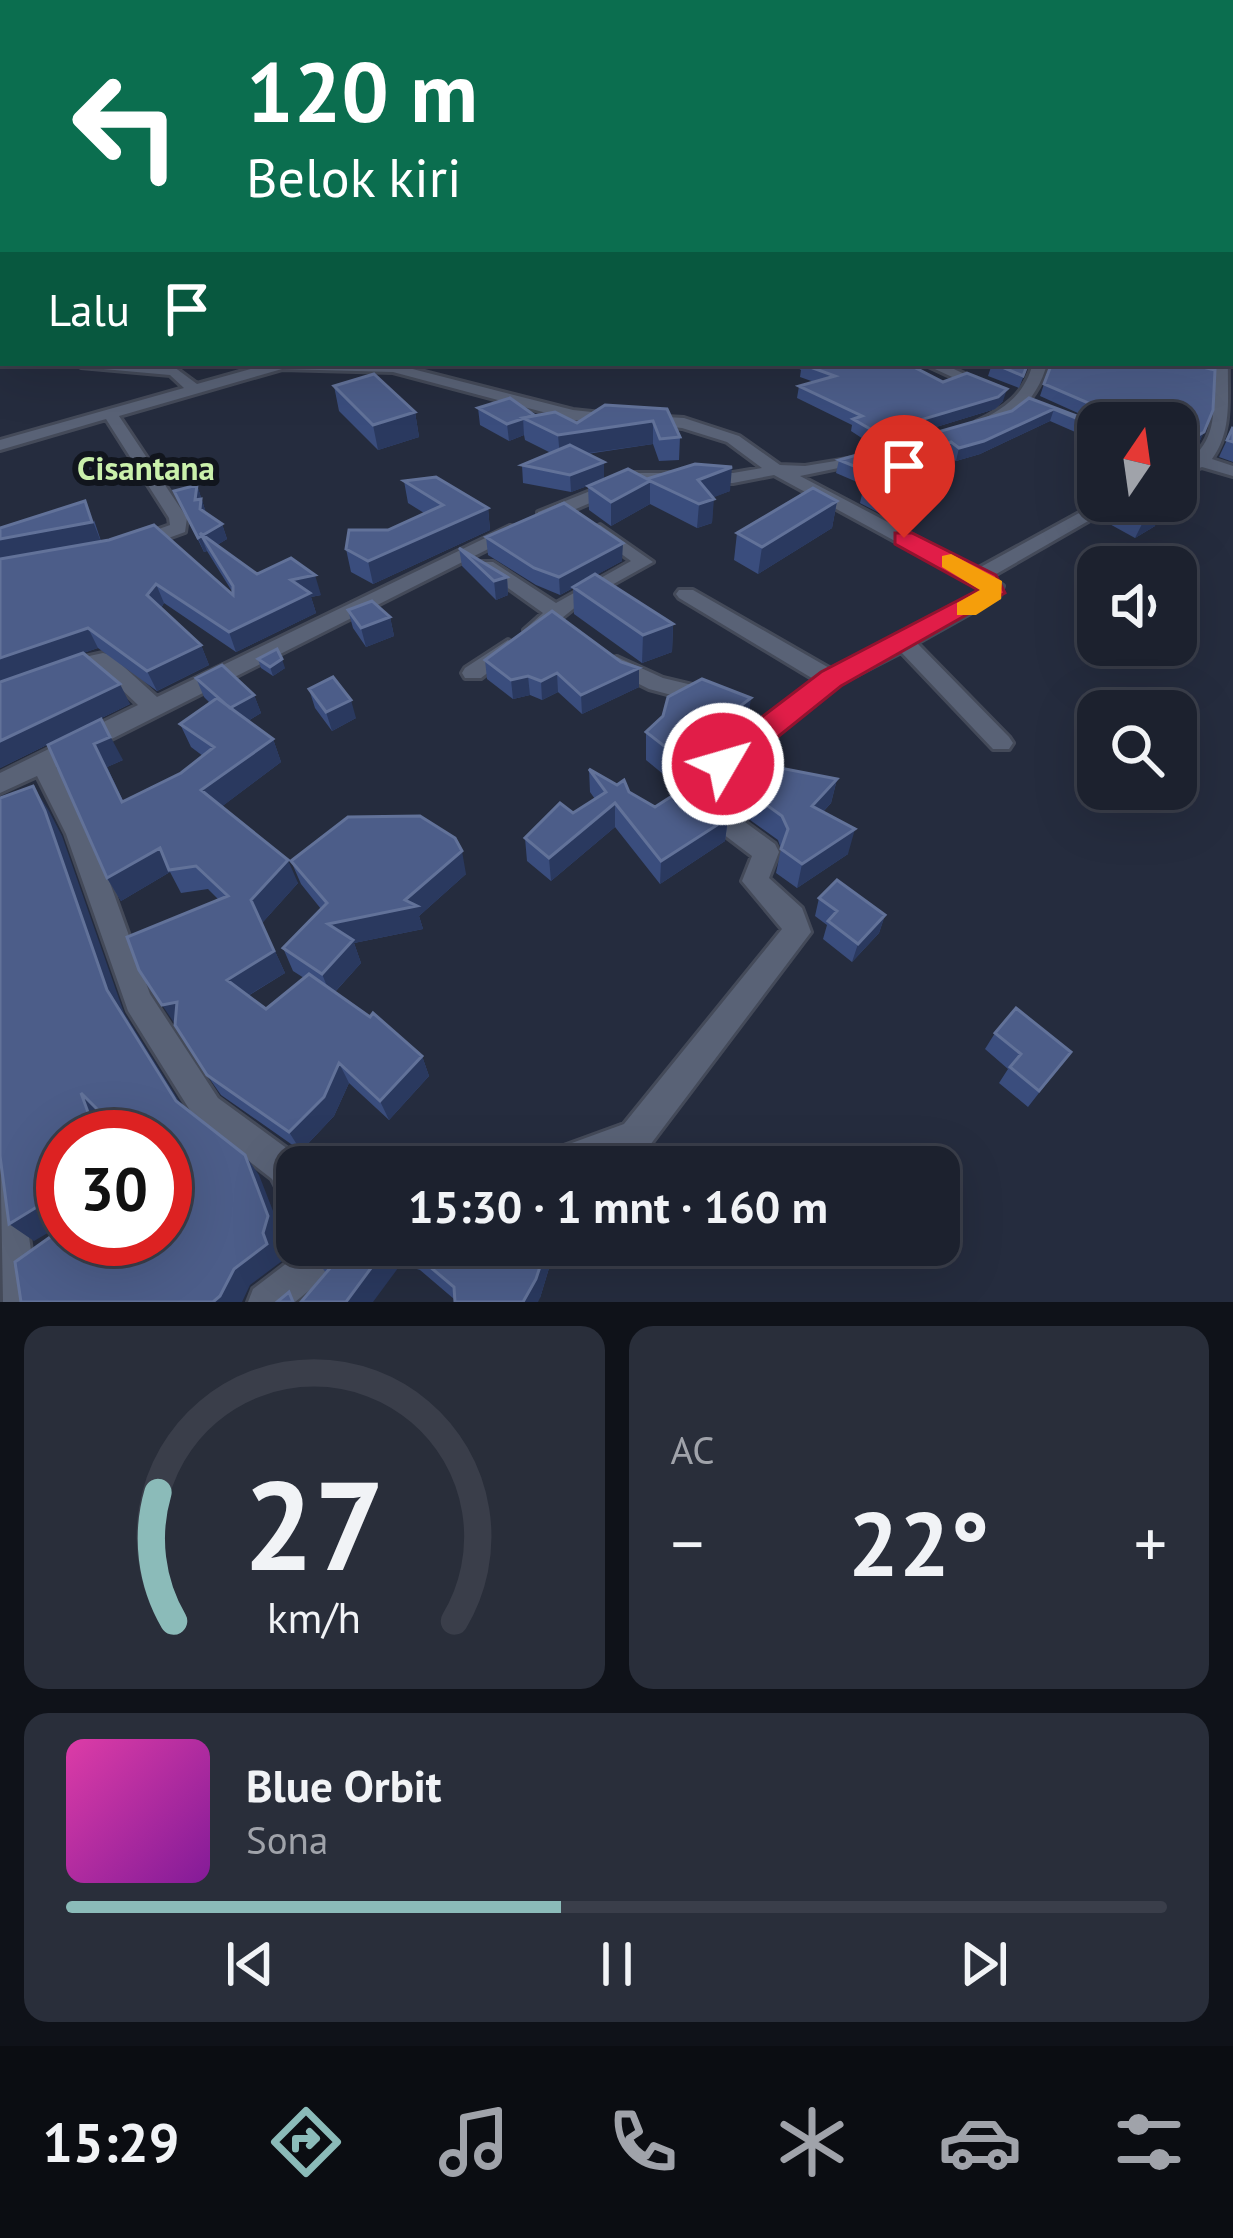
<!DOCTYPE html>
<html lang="id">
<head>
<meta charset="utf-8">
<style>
	:root { --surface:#1c212e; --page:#292e3a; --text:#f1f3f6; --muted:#a0a3aa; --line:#3a3e4a; --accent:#8bbbb9 }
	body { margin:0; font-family:"PT Sans",sans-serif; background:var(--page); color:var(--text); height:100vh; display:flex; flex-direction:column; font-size:45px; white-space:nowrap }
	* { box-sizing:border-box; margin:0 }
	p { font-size:39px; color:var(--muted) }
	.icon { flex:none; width:66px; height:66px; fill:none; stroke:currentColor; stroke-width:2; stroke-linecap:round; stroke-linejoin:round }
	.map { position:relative; height:1302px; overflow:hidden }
	.side { display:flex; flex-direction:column; gap:24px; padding:24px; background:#0f1219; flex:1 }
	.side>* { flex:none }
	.top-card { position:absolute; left:0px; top:0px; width:1233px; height:366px; box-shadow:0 12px 48px #0002,0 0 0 3px var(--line); background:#0b6e4f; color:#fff; overflow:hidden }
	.needle { width:78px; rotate:13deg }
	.tools { position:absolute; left:1077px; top:402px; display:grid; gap:24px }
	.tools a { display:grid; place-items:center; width:120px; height:120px; border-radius:24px; background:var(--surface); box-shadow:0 12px 48px #0002,0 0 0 3px var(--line); font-size:60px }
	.speed { position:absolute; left:36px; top:1110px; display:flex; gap:24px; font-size:60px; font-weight:700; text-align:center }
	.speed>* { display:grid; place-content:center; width:156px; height:156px; border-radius:50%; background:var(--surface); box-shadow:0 12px 48px #0002,0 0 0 3px var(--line); line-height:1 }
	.speed .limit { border:18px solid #d22; background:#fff; color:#111 }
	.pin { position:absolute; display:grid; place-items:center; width:102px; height:102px; color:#fff; margin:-123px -51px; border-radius:50% 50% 50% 0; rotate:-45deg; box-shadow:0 0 12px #0007 }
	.pin .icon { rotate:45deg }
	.me { position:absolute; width:132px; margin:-66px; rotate:52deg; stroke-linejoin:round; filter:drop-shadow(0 0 9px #0008) }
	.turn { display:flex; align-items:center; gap:42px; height:252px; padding:0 48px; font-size:54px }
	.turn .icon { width:156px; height:156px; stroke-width:2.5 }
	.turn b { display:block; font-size:84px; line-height:102px }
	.then { display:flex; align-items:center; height:114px; padding:0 48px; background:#0003; gap:24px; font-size:45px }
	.big { font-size:90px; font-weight:700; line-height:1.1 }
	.side .widget { flex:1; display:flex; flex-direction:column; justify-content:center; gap:18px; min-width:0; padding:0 42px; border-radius:24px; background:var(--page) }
	.side .dial { align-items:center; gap:0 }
	.dial svg { height:312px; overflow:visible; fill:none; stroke:var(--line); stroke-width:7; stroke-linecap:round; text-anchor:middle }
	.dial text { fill:var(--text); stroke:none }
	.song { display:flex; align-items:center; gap:36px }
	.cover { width:144px; height:144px; border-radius:18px; background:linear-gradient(135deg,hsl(320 70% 55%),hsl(290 70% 35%)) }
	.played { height:12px; border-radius:6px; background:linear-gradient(90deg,var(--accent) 45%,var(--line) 45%) }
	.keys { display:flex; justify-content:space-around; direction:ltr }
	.heat { display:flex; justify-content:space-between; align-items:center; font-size:66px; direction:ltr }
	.side .tiles { flex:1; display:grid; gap:24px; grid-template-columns:1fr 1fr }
	.widget:last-child { grid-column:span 2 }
	.trip { position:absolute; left:276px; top:1146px; width:684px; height:120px; border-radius:24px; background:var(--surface); box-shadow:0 12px 48px #0002,0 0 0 3px var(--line); font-weight:700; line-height:120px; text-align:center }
	.tabs { display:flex; height:192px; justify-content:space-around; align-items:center; background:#0b0d12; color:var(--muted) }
	.tabs .icon { width:84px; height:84px }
	.tabs .on { color:var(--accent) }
	.tabs b { font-size:54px; color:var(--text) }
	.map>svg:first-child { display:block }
</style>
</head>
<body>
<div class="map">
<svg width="1233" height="1302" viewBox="0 0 1233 1302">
	<rect width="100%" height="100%" fill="#252c3e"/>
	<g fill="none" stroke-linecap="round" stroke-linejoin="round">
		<g stroke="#444a59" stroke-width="6">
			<path id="minor" d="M1233,161v7l-3,1v-7z
				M0,224h3v6h-3z
				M3,331v9l-3,1v-9z
				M0,352h3v8h-3z
				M74,363l100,4 23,17 75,-21 121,1 180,46 38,4 8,5 -8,5 -38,-4 -180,-48 -111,-3 -163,47 68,102 -2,14 -44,16 -9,-6 2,-4 36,-13 -1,-7 -63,-99 -106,31v-10l184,-52 -14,-13 -89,-8z
				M922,363h19l49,23 -12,3z
				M1033,363h14c-7,32 -36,66 -71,65v-6c29,-13 49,-28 57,-59z
				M1214,363h14c-1,34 5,67 -16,96l21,7v10l-31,-9 -26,10v-11c47,-19 36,-61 38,-103z
				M648,416l36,2 55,18 41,29 25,1 67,-11v6l-72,15 177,93 124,-68h22l-132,76 12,9 -4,11 -82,46 92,94 4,6 -4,6h-16l-92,-97 -62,32 -135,108 71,52 4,8 -10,26 33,30 9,24 -164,217 -50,18h-63l5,-12 85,-31 158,-195 -40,-48 10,-25 -75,-57 -3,-7 3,-7 138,-105 -136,-82 -3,-4 3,-4h14l138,79 132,-67 20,-13 -209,-114 -41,8h-96l-87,37h-12v-8l97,-39h98l29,-5 -35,-26 -45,-14 -39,-4 -3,-3z
				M600,525l53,37 -70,39 -42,34h-14l-3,-5 19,-17 -66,-47 2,-4h14l63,41 75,-42 -37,-27 -3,-4z
				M510,526l6,1 3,4 -3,4 -460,232 36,66 58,161 68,104 78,57 6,12h-5v42l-12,-5 -13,-25 -76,-59 -68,-109 -62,-177 -29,-58 -37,17v-20l138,-68 -39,-37 -34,7 -8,-2 -3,-5 3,-5 46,-10 8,2 46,42z
				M508,640l10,7 -3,5 -34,26h-16l-3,-5 3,-5z
				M617,657l46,21 50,12 3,6 -3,6 -8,2 -56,-15 -40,-20 -3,-5 3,-5z
				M0,1137l12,4 4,12 23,149h-36z
				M421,1150l22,5 5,12h-44l5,-12z
				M297,1229v16h59l-6,12 -55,45h-47l5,-13 34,-26 -5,-18 6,-12z"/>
		</g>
		<use href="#minor" fill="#596276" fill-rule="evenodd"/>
	</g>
	<path fill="#3a4d7d" d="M790,363h116l37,19 60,19 -8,8 -121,37 -23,-15 1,-6 -55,-27 2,-12 15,-4 -14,-5 1,-7z
		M1029,363l-10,25 -31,-12 4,-12z
		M1051,363h144l-1,2 21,5 -2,40 -15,35 -22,13v-35h-76l-60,-27z
		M334,386l81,26 4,25 -41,13 -39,-39z
		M1029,398l69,26v18l-48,-21 -70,33 -24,7 -9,-6 -49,24 4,22 -23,12 -19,-10 4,-18 -28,-12 3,-13 173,-49z
		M478,408l99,15 90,-14 13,28 -1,23 -20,1 -6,-17 -66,10 17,8v17h43l83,12 -17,6 -1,26 -15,5 -47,-24 -39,22 -22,-16 -1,-24 7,-3 -24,9 -48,-9 -1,-18 29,-12 -26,-13 -1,-5 -15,6 -29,-16z
		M1233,427v35l-14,-5z
		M404,481l84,27 2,22 -117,54 -22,-12 -5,-23 78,-36 -16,-10z
		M197,485l9,28 16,11 5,15 -10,6 40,29 64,21 -10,2 5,16 -80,39 -72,-49 -3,5 40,37 8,20 -52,26 -59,-43 -15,5 47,51 -130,64 94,-248 7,21 132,52 -26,-42 -3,1 -30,-61z
		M837,501l-5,27 -74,46 -24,-14 3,-27z
		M1113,504l42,22 -20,12 -29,-16z
		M486,537l136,24 -26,14 77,49 -1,28 -30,11 -68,-49 -1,-26 -13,7 -24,-10 -48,-30z
		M459,548l48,29 1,18 -12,5 -34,-34z
		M348,610l42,7 4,19 -28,11 -13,-19z
		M258,659l27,9 -12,8 -12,-8z
		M485,660l136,2 18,6v19l-57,27 -24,-22 -16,8 -12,-5 -17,4 -26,-20z
		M196,678l58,17 7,18 -13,8 25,18 8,23 -60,45 77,76 -36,40 23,50 -37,23 18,13 38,-31 -11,-7 -10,-23 38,-39 -20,-25 -10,-23 175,13 -47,42 4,13 -69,14 7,20 -26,29 87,64 7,20 -40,44 -40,-37 -15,33 -33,35 -80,-56 -14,-20 12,-175 -11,-11 -27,4 -11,-21 -49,29 -14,-23 -59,-133 75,15 -16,7 16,34 58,-28 22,-17 -12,-9 -11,-23 30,-21 -6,-6z
		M702,679l45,47 -25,19 -11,-7 -48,36 -17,-14v-28z
		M309,689l47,29 -24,13 -17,-23z
		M589,769l66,38 73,11 -3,23 -65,43 -45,-57 -64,54 -24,-20 -2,-23 48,-25 22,-14 -5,-7z
		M723,774l114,5 -6,24 -8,9 25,42 -51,34 -21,-15 5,-24 -3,-9 -57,-41z
		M819,898l66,17 -6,18 -27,29 -29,-23 4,-14 -12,-9z
		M995,1033l76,19 -43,55 -29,-24 9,-14 -23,-20z
		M333,1245h223l-16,53 -86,1 -34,-29 -19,-6 -75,9 -10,-14z"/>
	<path fill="#2a395f" d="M1007,389l-4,12 -8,8 -121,37 3,-13z
		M1054,409l-4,12 -70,33 -24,7 3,-13z
		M415,412l4,25 -41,13 -5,-25z
		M523,418l1,17 -15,6 -2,-17z
		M653,421v23l-93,13 -2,-22z
		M1204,432l-6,13 -22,13v-10z
		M951,442l-4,13 -44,22 -35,9 3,-13z
		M604,462v18l-33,12 -1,-17z
		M732,467l-2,24 -33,13 1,-24z
		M650,481v23l-39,22v-24z
		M906,484l-4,17 -23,12 5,-18z
		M197,485l9,28 -1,11 -10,-24z
		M714,499l-2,24 -15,5 2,-24z
		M85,501l16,41 -101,18v-21z
		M837,501l-5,27 -74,46 4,-27z
		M488,508l2,22 -117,54 -5,-23z
		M1163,508l-8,18 -20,12 9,-18z
		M222,524l5,15 -17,10 -8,-13z
		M201,536l6,15 -3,1 -6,-14z
		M623,543l-1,18 -62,34 -1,-18z
		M315,575l6,20 -10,2 5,16 -80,39 -7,-20 62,-52z
		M507,577l1,18 -12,5 -2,-19z
		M156,584l8,19 -9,12 -8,-20z
		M390,617l4,19 -28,11 -5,-19z
		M673,624l-1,28 -30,11 1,-28z
		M88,628l10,20 -98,34v-24z
		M201,645l8,20 -52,26 -10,-20z
		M282,659l3,9 -12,8 -3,-9z
		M639,668v19l-57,27 -1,-19z
		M557,673l1,19 -16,8 -1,-19z
		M528,676l2,19 -17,4 -2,-19z
		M120,684l10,20 -130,64v-27z
		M254,695l7,18 -25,15 -8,-19z
		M751,698l-4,28 -25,19 4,-28z
		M351,700l5,18 -24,13 -6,-19z
		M714,710l-3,28 -48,36 1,-28z
		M101,719l22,41 -16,7 28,59 -41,-82z
		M273,739l8,23 -69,52 -11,-24z
		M837,779l-6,24 -25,27 6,-24z
		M33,786l16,25 13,25 62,177 68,109 -16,-21 -69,-111z
		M615,803v24l-64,54 -2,-23z
		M728,818l-3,23 -65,43 1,-23z
		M855,829l-7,25 -51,34 5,-24z
		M160,848l10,24 -49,29 -14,-23z
		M462,851l4,23 -47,42 4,13 -69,14 7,20 -30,33 -9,-22 6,-50 77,-24z
		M288,860l10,23 -36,40 23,50 -46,28 -12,-21 24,-80z
		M885,915l-6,18 -27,29 6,-18z
		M177,1002v25l-15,-22z
		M422,1056l7,20 -40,44 -9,-19z
		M339,1063l10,20 -15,33 -33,35 -12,-19z
		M81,1093l20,22 8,22h-12z
		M245,1155l14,20 23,59 -5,16 5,11 -32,24 -8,17h-29l21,-33 29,-36z
		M63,1191v33l-29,17 -25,-17z
		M87,1239h13l18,37 -22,-17z
		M388,1245h2l11,19 -28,38h-27z
		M547,1245h9l-16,53 -2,4h-15z"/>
	<path fill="#4c5d89" stroke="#627299" stroke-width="3" d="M1232,211l1,28h-3v-24z
		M805,363h101l37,19 24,-9 40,16 -9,8 -121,36 -24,-14 9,-3 -63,-30 36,-10 -33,-12z
		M993,363h35l-5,13z
		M1052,363h143l-1,2 21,5 -2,40 -9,22 -28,16v-25h-74l5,-12 -63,-27z
		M374,374l41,38 -42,13 -39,-39z
		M510,398l24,17 -27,9 -29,-16z
		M1029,398l69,26v3l-44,-18 -70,32 -25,7 -8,-6 -45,22 -35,9 -32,-13 173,-49z
		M605,405l62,4 13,28 -20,2 -7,-18 -95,14 -35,-17 32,-6 22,11z
		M1233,427v15l-6,-2z
		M570,445l34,17 -34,13 -48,-10z
		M695,464l37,3 -34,13 16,19 -15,5 -49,-23 -39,21 -23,-16 40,-17 19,10z
		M888,473l18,11 -22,11 -21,-10z
		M436,477l52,31 -120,53 -22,-12 3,-19h39l55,-25 -39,-24z
		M197,485l-2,15 6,-1 -1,10 22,15 -24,14 -24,-47z
		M813,488l24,13 -75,46 -25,-14z
		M85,501l7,21 -92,17v-11z
		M1118,501h31l14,7 -19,12 -31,-16z
		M564,503l59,40 -64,34 -25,-9 -48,-31z
		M154,525l79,70v-9l-33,-53 57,41 34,-16 24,17 -24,5 19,13 -81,39 -73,-48 -9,11 54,50 -54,26 -59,-43 -88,30v-99l109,-19z
		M459,548l48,29 -13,4z
		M595,574l78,50 -30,11 -70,-48z
		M372,601l18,16 -29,11 -13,-18z
		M552,611l69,51 18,6 -58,27 -24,-22 -16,8 -13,-5 -17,4 -26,-20z
		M277,649l5,10 -12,8 -12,-8z
		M83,653l37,31 -120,57v-59z
		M222,665l32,30 -24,13 -34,-30z
		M333,677l18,23 -25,12 -17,-23z
		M702,679l49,19 -25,19 -12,-7 -50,36 -18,-14 17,-16 5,-19z
		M217,698l56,41 -72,51 87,70 -37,40 23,51 -47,29 39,29 43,-35 61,43 3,-4 49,43 -42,45 -41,-38 -15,34 -35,35 -82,-57 -32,-50 2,-23 -15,3 -23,-35 -12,-33 101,-41 -32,-30 -27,4 -9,-22 -53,30 -59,-133 53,-26 9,18 -16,7 28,58 59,-29 33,-26 -34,-23z
		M729,758l108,21 -25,27 43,23 -53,35 -21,-15 7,-20 -6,-13 -59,-42z
		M589,769l28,16 7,-5 5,12 26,15 31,-20 42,31 -67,43 -46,-58 -66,55 -24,-20 35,-35 13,10 33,-21z
		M33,786l12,25 62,179 69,111 69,54 23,61 -5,17 4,11 -33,25 -14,27 -7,6h-192l-6,-40 48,-34v11h24l9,20 21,-20h48v-47l8,-8 -8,-8v-39h-40l-44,-44 16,44h-34v54l-54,33 -9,-68v-358z
		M420,816l35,22 7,13 -57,49 12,6 -89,18 25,16 -31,34 -39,-26 44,-45 -36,-42 57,-44z
		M837,880l48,35 -27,29 -30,-23 9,-10 -18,-13z
		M1016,1008l55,44 -32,39 -29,-24 11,-13 -26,-21z
		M480,1162l18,5h-23z
		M333,1245h55l-42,57h-45l30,-35 -15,-8z
		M394,1245h153l-11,34 -13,23h-68l-1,-15 -44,-37z
		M289,1292l4,10h-16z"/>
	<linearGradient id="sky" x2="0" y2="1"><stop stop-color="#141822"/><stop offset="0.45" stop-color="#404b63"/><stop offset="1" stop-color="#404b63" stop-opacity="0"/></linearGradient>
	<rect width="1233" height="328" fill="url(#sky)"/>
	<path fill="#e11d48" stroke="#92132f" stroke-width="3" d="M895,533h17l84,42 9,18 -164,93 -107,86h-22l-5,-8 5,-9 109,-83 157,-82 -83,-46z"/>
	<path fill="#f59e0b" d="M951,554l51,27 -1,18 -25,16h-19v-12l23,-13 -38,-23v-11z"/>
	<g text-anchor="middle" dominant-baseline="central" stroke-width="12" stroke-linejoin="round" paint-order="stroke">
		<g font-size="33" font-weight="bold" fill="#caf0ab" stroke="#11151d">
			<text x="146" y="467">Cisantana</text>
		</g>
	</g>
</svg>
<div class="tools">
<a><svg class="needle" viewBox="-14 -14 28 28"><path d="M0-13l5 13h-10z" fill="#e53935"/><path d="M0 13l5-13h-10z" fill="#a0a3aa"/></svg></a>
<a><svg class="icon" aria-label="sound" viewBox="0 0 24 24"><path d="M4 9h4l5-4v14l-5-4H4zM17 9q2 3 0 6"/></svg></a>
<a><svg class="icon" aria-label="search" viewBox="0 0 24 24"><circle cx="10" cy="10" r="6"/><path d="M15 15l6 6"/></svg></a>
</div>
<div class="speed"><div class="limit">30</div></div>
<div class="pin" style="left:904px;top:538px;background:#d93025"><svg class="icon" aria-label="arrive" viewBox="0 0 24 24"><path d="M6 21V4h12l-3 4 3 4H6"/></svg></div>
<svg class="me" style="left:723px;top:764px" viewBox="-20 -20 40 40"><circle r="17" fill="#e11d48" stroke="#fff" stroke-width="3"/><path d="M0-11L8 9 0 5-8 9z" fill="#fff"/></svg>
<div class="trip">15:30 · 1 mnt · 160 m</div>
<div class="top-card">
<div class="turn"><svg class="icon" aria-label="left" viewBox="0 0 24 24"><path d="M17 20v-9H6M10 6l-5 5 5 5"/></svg><div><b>120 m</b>Belok kiri</div></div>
<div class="then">Lalu<svg class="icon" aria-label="arrive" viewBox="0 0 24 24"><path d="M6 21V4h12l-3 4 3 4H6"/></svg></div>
</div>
</div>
<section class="side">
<div class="tiles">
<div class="widget dial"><svg viewBox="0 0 100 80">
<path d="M14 69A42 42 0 1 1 86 69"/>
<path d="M14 69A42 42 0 0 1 10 36" stroke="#8bbbb9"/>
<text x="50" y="56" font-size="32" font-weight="700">27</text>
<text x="50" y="72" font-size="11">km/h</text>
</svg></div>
<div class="widget"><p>AC</p>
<div class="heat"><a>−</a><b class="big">22°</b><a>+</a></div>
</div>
<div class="widget">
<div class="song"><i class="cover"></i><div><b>Blue Orbit</b><p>Sona</p></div></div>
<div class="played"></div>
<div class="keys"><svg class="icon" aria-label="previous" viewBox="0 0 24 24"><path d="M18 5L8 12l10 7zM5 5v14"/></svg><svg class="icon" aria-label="pause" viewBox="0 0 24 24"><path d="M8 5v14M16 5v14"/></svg><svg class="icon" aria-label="next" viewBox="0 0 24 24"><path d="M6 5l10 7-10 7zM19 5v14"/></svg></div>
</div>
</div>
</section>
<nav class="tabs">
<b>15:29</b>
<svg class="icon on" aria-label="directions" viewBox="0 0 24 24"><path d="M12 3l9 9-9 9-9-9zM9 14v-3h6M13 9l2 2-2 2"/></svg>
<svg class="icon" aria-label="music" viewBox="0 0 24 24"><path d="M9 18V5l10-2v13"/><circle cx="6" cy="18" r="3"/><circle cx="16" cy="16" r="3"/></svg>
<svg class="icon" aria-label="phone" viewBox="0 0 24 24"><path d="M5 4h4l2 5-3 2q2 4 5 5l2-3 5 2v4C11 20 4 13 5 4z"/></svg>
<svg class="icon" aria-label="climate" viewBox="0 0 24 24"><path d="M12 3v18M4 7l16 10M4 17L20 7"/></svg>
<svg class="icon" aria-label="car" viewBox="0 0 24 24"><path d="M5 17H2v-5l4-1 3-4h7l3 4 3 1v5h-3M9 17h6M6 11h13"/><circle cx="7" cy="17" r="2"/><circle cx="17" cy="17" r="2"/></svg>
<svg class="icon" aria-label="filters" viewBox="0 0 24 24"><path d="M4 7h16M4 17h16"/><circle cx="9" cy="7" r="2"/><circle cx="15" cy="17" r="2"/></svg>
</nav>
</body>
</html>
